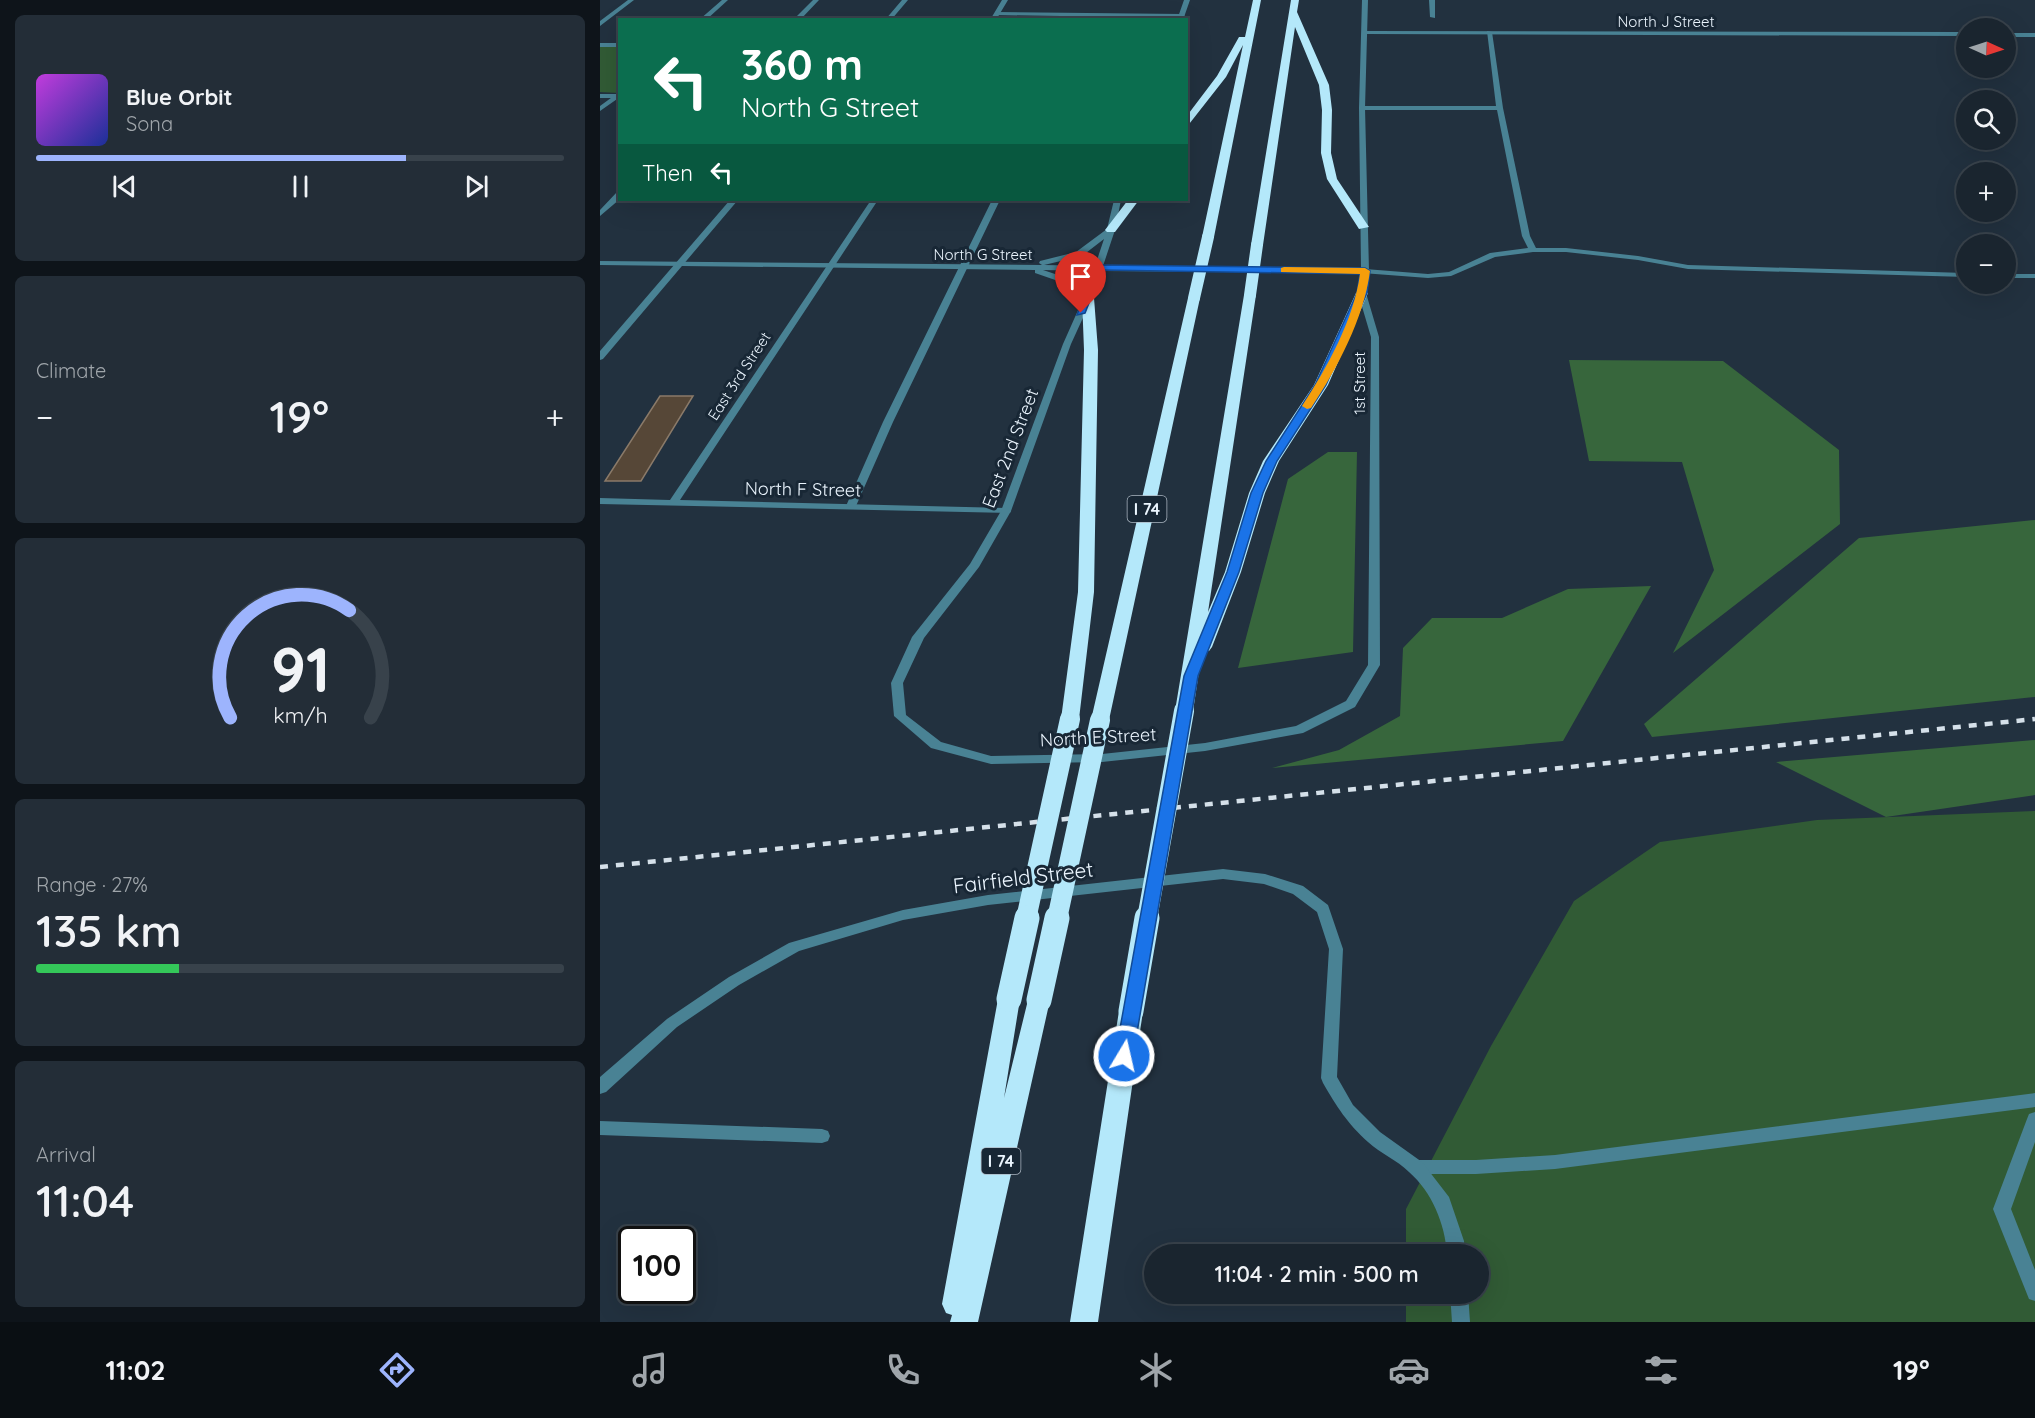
<!DOCTYPE html>
<html lang="en">
<head>
<meta charset="utf-8">
<style>
	:root { --surface:#1a252f; --page:#232d37; --text:#f1f3f6; --muted:#9fa5aa; --line:#38424b; --accent:#9db4fd }
	body { margin:0; font-family:Quicksand,sans-serif; background:var(--page); color:var(--text); height:100vh; display:flex; flex-direction:column; font-size:22px; white-space:nowrap }
	* { box-sizing:border-box; margin:0 }
	p { font-size:20px; color:var(--muted) }
	.icon { flex:none; width:33px; height:33px; fill:none; stroke:currentColor; stroke-width:2; stroke-linecap:round; stroke-linejoin:round }
	.map { position:relative; flex:1; overflow:hidden }
	.panel { display:flex; flex-direction:column; gap:15px; padding:15px; background:#0e141a; width:600px }
	.panel>* { flex:none }
	.hud { position:absolute; left:18px; top:18px; width:570px; height:183px; border-radius:0px; box-shadow:0 6px 24px #0002,0 0 0 2px var(--line); background:#0b6e4f; color:#fff; overflow:hidden }
	.needle { width:39px; rotate:93deg }
	.fabs { position:absolute; left:1356px; top:18px; display:grid; gap:12px }
	.fabs a { display:grid; place-items:center; width:60px; height:60px; border-radius:50%; background:var(--surface); box-shadow:0 6px 24px #0002,0 0 0 2px var(--line); font-size:30px }
	.speed { position:absolute; left:18px; top:1226px; display:flex; gap:12px; font-size:30px; font-weight:700; text-align:center }
	.speed>* { display:grid; place-content:center; width:78px; height:78px; border-radius:50%; background:var(--surface); box-shadow:0 6px 24px #0002,0 0 0 2px var(--line); line-height:1 }
	.speed .limit { border:3px solid #111; border-radius:9px; background:#fff; color:#111 }
	.pin { position:absolute; display:grid; place-items:center; width:51px; height:51px; color:#fff; margin:-62px -26px; border-radius:50% 50% 50% 0; rotate:-45deg; box-shadow:0 0 6px #0007 }
	.pin .icon { rotate:45deg }
	.me { position:absolute; width:66px; margin:-33px; rotate:9deg; stroke-linejoin:round; filter:drop-shadow(0 0 4px #0008) }
	.turn { display:flex; align-items:center; gap:21px; height:126px; padding:0 24px; font-size:27px }
	.turn .icon { width:78px; height:78px; stroke-width:2.5 }
	.turn b { display:block; font-size:42px; line-height:51px }
	.then { display:flex; align-items:center; height:57px; padding:0 24px; background:#0003; gap:12px; font-size:22px }
	.big { font-size:45px; font-weight:600; line-height:1.1 }
	.panel .tile { flex:1; display:flex; flex-direction:column; justify-content:center; gap:9px; min-width:0; padding:0 21px; border-radius:9px; background:var(--page) }
	.panel .dial { align-items:center; gap:0 }
	.dial svg { height:156px; overflow:visible; fill:none; stroke:var(--line); stroke-width:7; stroke-linecap:round; text-anchor:middle }
	.dial text { fill:var(--text); stroke:none }
	.song { display:flex; align-items:center; gap:18px }
	.cover { width:72px; height:72px; border-radius:9px; background:linear-gradient(135deg,hsl(290 70% 55%),hsl(230 70% 35%)) }
	.played { height:6px; border-radius:3px; background:linear-gradient(90deg,var(--accent) 70%,var(--line) 70%) }
	.keys { display:flex; justify-content:space-around; direction:ltr }
	.heat { display:flex; justify-content:space-between; align-items:center; font-size:33px; direction:ltr }
	.charge { height:9px; border-radius:4px; background:linear-gradient(90deg,#34c759 27%,var(--line) 0) }
	.trip { position:absolute; left:544px; top:1244px; width:345px; height:60px; border-radius:30px; background:var(--surface); box-shadow:0 6px 24px #0002,0 0 0 2px var(--line); font-weight:600; line-height:60px; text-align:center }
	.menu { display:flex; height:96px; justify-content:space-around; align-items:center; background:#0a0f13; color:var(--muted) }
	.menu .icon { width:42px; height:42px }
	.menu .selected { color:var(--accent) }
	.menu b { font-size:27px; color:var(--text) }
	main { display:flex; flex:1; min-height:0 }
	.map>svg:first-child { display:block }
</style>
</head>
<body>
<main>
<section class="panel">
<div class="tile">
<div class="song"><i class="cover"></i><div><b>Blue Orbit</b><p>Sona</p></div></div>
<div class="played"></div>
<div class="keys"><svg class="icon" aria-label="previous" viewBox="0 0 24 24"><path d="M18 5L8 12l10 7zM5 5v14"/></svg><svg class="icon" aria-label="pause" viewBox="0 0 24 24"><path d="M8 5v14M16 5v14"/></svg><svg class="icon" aria-label="next" viewBox="0 0 24 24"><path d="M6 5l10 7-10 7zM19 5v14"/></svg></div>
</div>
<div class="tile"><p>Climate</p>
<div class="heat"><a>−</a><b class="big">19°</b><a>+</a></div>
</div>
<div class="tile dial"><svg viewBox="0 0 100 80">
<path d="M14 69A42 42 0 1 1 86 69"/>
<path d="M14 69A42 42 0 0 1 75 14" stroke="#9db4fd"/>
<text x="50" y="56" font-size="32" font-weight="700">91</text>
<text x="50" y="72" font-size="11">km/h</text>
</svg></div>
<div class="tile"><p>Range · 27%</p><b class="big">135 km</b><div class="charge"></div></div>
<div class="tile"><p>Arrival</p><b class="big">11:04</b></div>
</section>
<div class="map">
<svg width="1435" height="1322" viewBox="0 0 1435 1322">
	<rect width="100%" height="100%" fill="#22313f"/>
	<path fill="#315b35" d="M0,45h19v48l-19,-1z
		M1435,811v511h-629v-29h73v-39h-73v-45l85,-163 83,-145 86,-59 157,-22z"/>
	<path fill="#37663c" d="M969,360l154,1 116,89 1,74 -167,129 41,-83 -32,-108 -93,-1z
		M728,452h29l-4,200 -115,16 50,-189z
		M1435,520v177l-383,40 -8,-13 215,-186z
		M1051,586l-88,155 -291,27 67,-18 61,-34 3,-68 29,-30h70l66,-29z
		M1435,740v55l-149,22 -110,-55z"/>
	<path fill="#564737" stroke="#8a7a69" stroke-width="1.5" d="M60,396h33l-52,85h-36z"/>
	<g fill="none" stroke-linecap="round" stroke-linejoin="round">
		<path fill="#498294" fill-rule="evenodd" d="M122,0h6l-22,20h-7z
			M302,0h6l-17,20h-6z
			M829,0h6v18l-5,-1z
			M396,12l186,2 3,2 -3,2 -188,-3z
			M887,31l5,1 11,76 27,128 6,12h30l72,8 50,9 278,8v4l-278,-8 -50,-9 -72,-8h-33l-38,5 -44,19 -23,2 -66,-5 -1,-2 4,-2 63,5 21,-2 41,-19 38,-5 -6,-12 -25,-126h-135l-3,-2 3,-2h134z
			M1406,33h29v4h-29z
			M0,43h20v4h-20z
			M15,95h4l1,2 -20,14v-5z
			M130,200h8l-135,159 -3,1v-9z
			M392,200h8l-107,222 -37,84 -1,2h-8l-1,-2 37,-84z
			M1406,274h29v4h-29z
			M1435,1093v14l-480,62 -79,5h-60l-6,-2 -2,-5 2,-5 6,-2h60l79,-5z
			M1435,1112v30l-24,67 24,61v31l-6,-2 -36,-90 34,-90 2,-5z
			M0,1121l222,8 6,2 2,5 -2,5 -6,2 -222,-8z"/>
		<path fill="#498294" fill-rule="evenodd" d="M213,0h6l-19,20h-7z
			M402,0h6l-12,20h-6z
			M764,31l602,1v4l-600,-2z
			M0,94h20v4h-20z
			M17,192h3v7l-20,17v-6z
			M271,200h7l-198,300 326,8 5,3 -1,2 -410,-9v-6l70,2z
			M623,869l42,5 38,12 25,19 15,44 -6,128 16,28 27,27 42,30 27,35 15,44 1,13h-18c-2,-30 -15,-62 -38,-82 -12,-12 -29,-19 -41,-30 -21,-19 -31,-35 -45,-59l-2,-5 8,-129 -12,-37 -24,-18 -29,-10 -41,-5 -235,26 -85,15 -104,31 -60,34 -62,42 -71,65 -6,2v-17l67,-58 62,-42 60,-34 114,-33 85,-15z
			M850,1293h18l2,29h-18z"/>
		<path fill="#498294" fill-rule="evenodd" d="M28,0h6l-34,26v-5z
			M584,0h6l-7,20h-6z
			M762,0h6l-3,108 4,163 -3,22 13,44 1,328 -25,42 -52,26 -98,18 -103,11 -111,2 -60,-16 -37,-32 -3,-33 21,-46 58,-73 31,-53 62,-167 20,-45 -22,-17 -26,-9v-3l-435,-5v-4l442,4 -3,-2 1,-2 36,-9 31,-23 7,-29h7l-6,30 -12,36 258,2 -2,-160zM504,239l-9,27 -51,-1 38,-9zM443,270l50,1 -7,21 -19,-14zM501,271l260,2 -3,20 13,44 -3,328 -22,36 -50,25 -91,17 -103,11 -111,2 -50,-14 -35,-27 -3,-32 21,-45 55,-71 32,-56 60,-167 21,-46z"/>
		<path fill="#b4e8fa" fill-rule="evenodd" d="M653,0h8l-47,237 -6,4 -6,-4 41,-192 -17,32 -40,51v-11l31,-41 22,-39h6z
			M691,0h8l-2,12 32,73 3,25 -1,43 6,26 32,48 -10,2 -32,-50 -6,-26 1,-43 -3,-25 -24,-58 -32,218 -6,4 -6,-4z
			M528,200h11l-24,32h-8l-2,-2z
			M762,289l6,4 -40,92 -49,76 -14,32 -24,79 -29,75 -3,4 -7,1 -9,59 -9,6 -7,-2 -2,-4 69,-416 6,-4 6,4 -48,317 17,-40 24,-79 14,-32 51,-76 42,-92z
			M488,294l6,4 4,52 -4,242 -15,127 -2,4h-14l-2,-4 17,-127 6,-242 -2,-52z
			M594,294l6,4 -91,422 -2,4h-14l-2,-4 97,-422z
			M409,990l8,3 3,6 -16,99 24,-98 3,-6 8,-3 8,3 3,6 -72,322h-28l2,-7 -6,-2 -4,-9 56,-305 3,-6z
			M531,1002l8,3 4,6 -45,311h-28l49,-311 4,-6z"/>
		<path stroke="#d5e0e9" stroke-width="4.5" stroke-dasharray="8 8" stroke-linecap="butt" d="M0,867l1435,-148"/>
		<path stroke="#b4e8fa" stroke-width="12" d="M650,295l7,-50
			M594,298l14,-61"/>
		<path stroke="#b4e8fa" stroke-width="20" d="M426,919l44,-200
			M457,919l43,-199
			M547,919l37,-208"/>
		<path stroke="#b4e8fa" stroke-width="25" d="M409,999l18,-81
			M439,1000l18,-82
			M531,1011l16,-93"/>
	</g>
	<path fill="#1a73e8" stroke="#114b97" stroke-width="1.5" d="M498,265l267,3 5,3 -3,22 -41,92 -49,76 -14,32 -24,79 -41,104 -65,380 -3,5 -6,2 -6,-2 -3,-5 69,-380 43,-104 24,-79 15,-32 49,-76 42,-92 3,-19 -258,-4 -17,43 -8,2 17,-47z"/>
	<path fill="#f59e0b" d="M684,267l81,1 5,3c-6,47 -33,98 -59,137l-4,1 -5,-3c25,-38 52,-87 58,-132l-79,-2v-4z"/>
	<g text-anchor="middle" dominant-baseline="central" stroke-width="6" stroke-linejoin="round" paint-order="stroke">
		<g font-size="15" fill="#ebf5fe" stroke="#182735">
			<text x="1066" y="21">North J Street</text>
			<text x="383" y="254">North G Street</text>
			<text transform="translate(139 376) rotate(-57)">East 3rd Street</text>
			<text transform="translate(759 383) rotate(-90)">1st Street</text>
		</g>
		<g fill="#182735" stroke="#acb7c2" stroke-width="1.5">
			<rect x="527.5" y="496" width="39" height="26" rx="4.5"/>
			<rect x="381.5" y="1148" width="39" height="26" rx="4.5"/>
		</g>
		<g font-size="16" font-weight="bold" fill="#ebf5fe">
			<text x="547" y="509">I 74</text>
			<text x="401" y="1161">I 74</text>
		</g>
		<g font-size="18" fill="#ebf5fe" stroke="#182735">
			<text transform="translate(410 448) rotate(-69)">East 2nd Street</text>
			<text transform="translate(203 489) rotate(1)">North F Street</text>
			<text transform="translate(498 737) rotate(-3)">North E Street</text>
		</g>
		<g font-size="21" fill="#ebf5fe" stroke="#182735">
			<text transform="translate(423 877) rotate(-7)">Fairfield Street</text>
		</g>
	</g>
</svg>
<div class="fabs">
<a><svg class="needle" viewBox="-14 -14 28 28"><path d="M0-13l5 13h-10z" fill="#e53935"/><path d="M0 13l5-13h-10z" fill="#9fa5aa"/></svg></a>
<a><svg class="icon" aria-label="search" viewBox="0 0 24 24"><circle cx="10" cy="10" r="6"/><path d="M15 15l6 6"/></svg></a>
<a>+</a>
<a>−</a>
</div>
<div class="speed"><div class="limit">100</div></div>
<div class="pin" style="left:481px;top:313px;background:#d93025"><svg class="icon" aria-label="arrive" viewBox="0 0 24 24"><path d="M6 21V4h12l-3 4 3 4H6"/></svg></div>
<svg class="me" style="left:524px;top:1056px" viewBox="-20 -20 40 40"><circle r="17" fill="#1a73e8" stroke="#fff" stroke-width="3"/><path d="M0-11L8 9 0 5-8 9z" fill="#fff"/></svg>
<div class="trip">11:04 · 2 min · 500 m</div>
<div class="hud">
<div class="turn"><svg class="icon" aria-label="left" viewBox="0 0 24 24"><path d="M17 20v-9H6M10 6l-5 5 5 5"/></svg><div><b>360 m</b>North G Street</div></div>
<div class="then">Then<svg class="icon" aria-label="left" viewBox="0 0 24 24"><path d="M17 20v-9H6M10 6l-5 5 5 5"/></svg></div>
</div>
</div>
</main>
<nav class="menu">
<b>11:02</b>
<svg class="icon selected" aria-label="directions" viewBox="0 0 24 24"><path d="M12 3l9 9-9 9-9-9zM9 14v-3h6M13 9l2 2-2 2"/></svg>
<svg class="icon" aria-label="music" viewBox="0 0 24 24"><path d="M9 18V5l10-2v13"/><circle cx="6" cy="18" r="3"/><circle cx="16" cy="16" r="3"/></svg>
<svg class="icon" aria-label="phone" viewBox="0 0 24 24"><path d="M5 4h4l2 5-3 2q2 4 5 5l2-3 5 2v4C11 20 4 13 5 4z"/></svg>
<svg class="icon" aria-label="climate" viewBox="0 0 24 24"><path d="M12 3v18M4 7l16 10M4 17L20 7"/></svg>
<svg class="icon" aria-label="car" viewBox="0 0 24 24"><path d="M5 17H2v-5l4-1 3-4h7l3 4 3 1v5h-3M9 17h6M6 11h13"/><circle cx="7" cy="17" r="2"/><circle cx="17" cy="17" r="2"/></svg>
<svg class="icon" aria-label="filters" viewBox="0 0 24 24"><path d="M4 7h16M4 17h16"/><circle cx="9" cy="7" r="2"/><circle cx="15" cy="17" r="2"/></svg>
<b>19°</b>
</nav>
</body>
</html>
